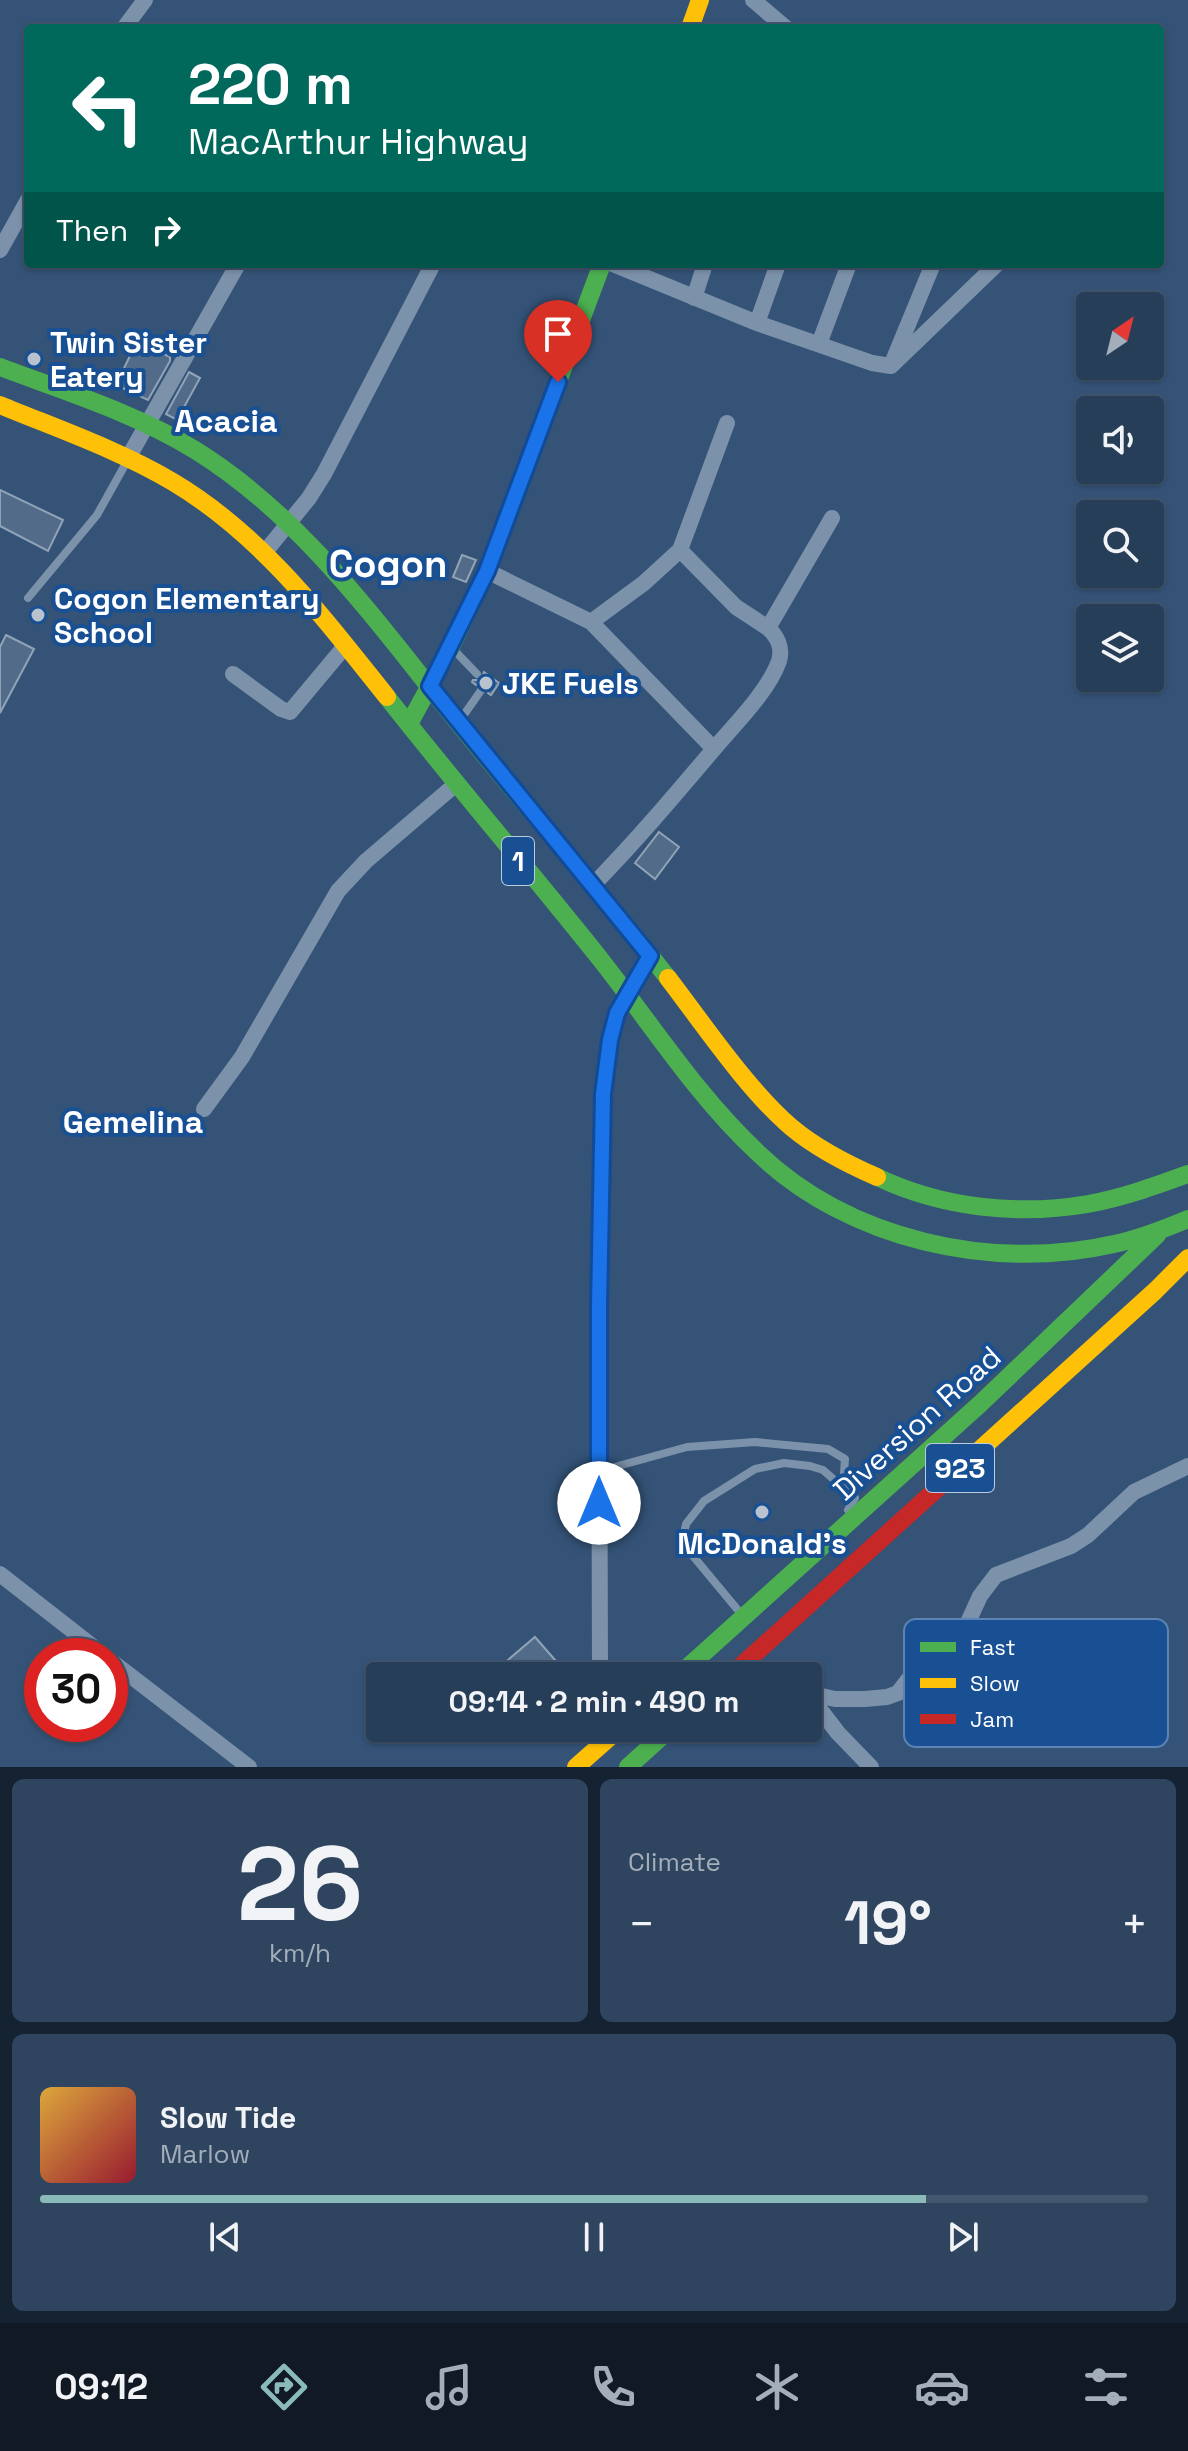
<!DOCTYPE html>
<html lang="en">
<head>
<meta charset="utf-8">
<style>
	:root { --surface:#273e59; --page:#2f455f; --text:#f1f3f6; --muted:#a4aeba; --line:#43576f; --accent:#8bbbb9 }
	body { margin:0; font-family:"Space Grotesk",sans-serif; background:var(--page); color:var(--text); height:100vh; display:flex; flex-direction:column; font-size:30px; white-space:nowrap }
	* { box-sizing:border-box; margin:0 }
	p { font-size:26px; color:var(--muted) }
	.icon { flex:none; width:44px; height:44px; fill:none; stroke:currentColor; stroke-width:2; stroke-linecap:round; stroke-linejoin:round }
	.map { position:relative; height:1767px; overflow:hidden }
	.side { display:flex; flex-direction:column; gap:12px; padding:12px; background:#152231; flex:1 }
	.side>* { flex:none }
	.hud { position:absolute; left:24px; top:24px; width:1140px; height:244px; border-radius:8px; box-shadow:0 2px 6px #0004,0 0 0 2px var(--line); background:#00695c; color:#fff; overflow:hidden }
	.needle { width:52px; rotate:35deg }
	.tools { position:absolute; left:1076px; top:292px; display:grid; gap:16px }
	.tools a { display:grid; place-items:center; width:88px; height:88px; border-radius:8px; background:var(--surface); box-shadow:0 2px 6px #0004,0 0 0 2px var(--line); font-size:40px }
	.speed { position:absolute; left:24px; top:1638px; display:flex; gap:16px; font-size:40px; font-weight:700; text-align:center }
	.speed>* { display:grid; place-content:center; width:104px; height:104px; border-radius:50%; background:var(--surface); box-shadow:0 2px 6px #0004,0 0 0 2px var(--line); line-height:1 }
	.speed .limit { border:12px solid #d22; background:#fff; color:#111 }
	.pin { position:absolute; display:grid; place-items:center; width:68px; height:68px; color:#fff; margin:-82px -34px; border-radius:50% 50% 50% 0; rotate:-45deg; box-shadow:0 0 8px #0007 }
	.pin .icon { rotate:45deg }
	.me { position:absolute; width:88px; margin:-44px; rotate:0deg; stroke-linejoin:round; filter:drop-shadow(0 0 6px #0008) }
	.turn { display:flex; align-items:center; gap:28px; height:168px; padding:0 32px; font-size:36px }
	.turn .icon { width:104px; height:104px; stroke-width:2.5 }
	.turn b { display:block; font-size:56px; line-height:68px }
	.then { display:flex; align-items:center; height:76px; padding:0 32px; background:#0003; gap:16px; font-size:30px }
	.big { font-size:60px; font-weight:700; line-height:1.1 }
	.side .tile { flex:1; display:flex; flex-direction:column; justify-content:center; gap:12px; min-width:0; padding:0 28px; border-radius:12px; background:var(--page) }
	.side .dial { align-items:center; gap:0 }
	.dial b { font-size:104px; line-height:1 }
	.song { display:flex; align-items:center; gap:24px }
	.cover { width:96px; height:96px; border-radius:12px; background:linear-gradient(135deg,hsl(40 70% 55%),hsl(350 70% 35%)) }
	.played { height:8px; border-radius:4px; background:linear-gradient(90deg,var(--accent) 80%,var(--line) 80%) }
	.keys { display:flex; justify-content:space-around; direction:ltr }
	.heat { display:flex; justify-content:space-between; align-items:center; font-size:44px; direction:ltr }
	.side .tiles { flex:1; display:grid; gap:12px; grid-template-columns:1fr 1fr }
	.tile:last-child { grid-column:span 2 }
	.trip { position:absolute; left:366px; top:1662px; width:456px; height:80px; border-radius:8px; background:var(--surface); box-shadow:0 2px 6px #0004,0 0 0 2px var(--line); font-weight:700; line-height:80px; text-align:center }
	.tabs { display:flex; height:128px; justify-content:space-around; align-items:center; background:#101924; color:var(--muted) }
	.tabs .icon { width:56px; height:56px }
	.tabs .selected { color:var(--accent) }
	.tabs b { font-size:36px; color:var(--text) }
	.map>svg:first-child { display:block }
</style>
</head>
<body>
<div class="map">
<svg width="1188" height="1767" viewBox="0 0 1188 1767">
	<rect width="100%" height="100%" fill="#345377"/>
	<path fill="#526b88" stroke="#91a3b7" stroke-width="2" d="M137,341l33,16v4l-22,39 -32,-15z
		M189,372l11,6 -23,42 -11,-6z
		M0,490l63,30 -15,31 -48,-25z
		M462,555l14,5 -10,22 -13,-5z
		M6,635l28,14 -34,64v-66z
		M484,672l15,11 -8,12 -3,-2 1,-6 -4,-4 -5,-1 -4,3 -4,-3 1,-2h8z
		M659,832l20,15 -24,32 -20,-16z
		M535,1637l34,39h-80z"/>
	<g fill="none" stroke-linecap="round" stroke-linejoin="round">
		<path stroke="#7c92aa" stroke-width="8" d="M28,598l69,-83 29,-52
			M453,649l24,25
			M461,719l21,-30
			M600,1471l87,-24 68,-5 73,7 17,10 -2,28
			M742,1615l-54,-65 -5,-12 3,-14 18,-23 51,-32 29,-6 26,3 13,4 32,28 -7,12"/>
		<path stroke="#7c92aa" stroke-width="16" d="M753,0l33,28
			M124,28l21,-28
			M0,250l28,-50
			M613,264l144,59 115,40 19,3
			M694,298l11,-34
			M757,323l21,-59
			M819,344l30,-80
			M893,361l40,-97
			M891,366l106,-102
			M128,458l110,-194
			M680,550l56,57 32,21 64,-110
			M265,552l44,-54 15,-24 109,-210
			M487,571l104,51 123,127
			M591,622l53,-39 36,-33 47,-127
			M233,674l48,35 9,3 56,-67
			M594,884c42,-43 80,-88 119,-134 21,-25 55,-58 66,-89 4,-13 -2,-25 -11,-33
			M204,1109l38,-52 96,-166 28,-30 90,-77
			M0,1574l105,82
			M110,1660l139,107
			M747,1660l21,16
			M600,1676l-1,-369 4,-213 7,-54 7,-27 33,-57
			M808,1693l27,6h30l22,-2 11,-4 17,-22 36,-20 8,-9 21,-46 16,-21 75,-29 17,-11 46,-43 54,-26
			M808,1694l30,39 33,34"/>
		<path stroke="#4caf50" stroke-width="18" d="M0,367c66,25 135,46 195,83 110,68 185,177 265,275 68,85 141,167 208,253
			M387,697c70,89 144,175 214,263 51,65 96,136 157,193 91,87 234,119 356,91 25,-5 50,-15 74,-25
			M409,724l42,-77 36,-76 115,-307
			M877,1177c65,31 141,39 211,27 34,-6 67,-18 100,-30
			M678,1676l302,-272 177,-169
			M628,1767l43,-39"/>
		<path stroke="#ffc107" stroke-width="18" d="M690,28l10,-28
			M0,405c58,24 119,45 173,77 89,53 150,135 214,215
			M668,978c36,47 79,111 123,149 25,21 56,37 86,50
			M951,1476l204,-185 33,-33
			M576,1767l44,-39"/>
		<path stroke="#c62828" stroke-width="18" d="M730,1676l221,-200"/>
	</g>
	<g fill="none" stroke-linecap="round" stroke-linejoin="round">
		<g stroke="#114b97" stroke-width="20">
			<path id="route" d="M558,382l-71,189 -57,115 220,270 -33,57 -7,27 -7,54 -4,213v196"/>
		</g>
		<use href="#route" stroke="#1a73e8" stroke-width="14"/>
	</g>
	<g fill="#b8c3cf" stroke="#185093" stroke-width="3">
		<circle cx="34" cy="359" r="8"/>
		<circle cx="38" cy="615" r="8"/>
		<circle cx="486" cy="683" r="8"/>
		<circle cx="762" cy="1512" r="8"/>
	</g>
	<g text-anchor="middle" dominant-baseline="central" stroke-width="8" stroke-linejoin="round" paint-order="stroke">
		<g fill="#185093" stroke="#bacadf" stroke-width="2">
			<rect x="502" y="837" width="32" height="48" rx="6"/>
			<rect x="926" y="1444" width="68" height="48" rx="6"/>
		</g>
		<g font-size="28" font-weight="bold" fill="#fff">
			<text x="518" y="861">1</text>
			<text x="960" y="1468">923</text>
		</g>
		<g font-size="30" font-weight="bold" fill="#fff" stroke="#185093" text-anchor="start">
			<text x="50" y="342">Twin Sister<tspan x="50" dy="34">Eatery</tspan></text>
			<text x="54" y="598">Cogon Elementary<tspan x="54" dy="34">School</tspan></text>
			<text x="502" y="683">JKE Fuels</text>
			<text x="762" y="1543" text-anchor="middle">McDonald's</text>
		</g>
		<g font-size="30" fill="#fff" stroke="#185093">
			<text transform="translate(917 1423) rotate(-42)">Diversion Road</text>
		</g>
		<g font-size="32" font-weight="bold" fill="#fff" stroke="#185093">
			<text x="226" y="421">Acacia</text>
			<text x="133" y="1122">Gemelina</text>
		</g>
		<g font-size="38" font-weight="bold" fill="#fff" stroke="#185093">
			<text x="388" y="564">Cogon</text>
		</g>
	</g>
	<rect x="904" y="1619" width="264" height="128" rx="12" fill="#185093" stroke="#5d84b3" stroke-width="2"/>
	<rect x="920" y="1642" width="36" height="10" fill="#4caf50"/>
	<rect x="920" y="1678" width="36" height="10" fill="#ffc107"/>
	<rect x="920" y="1714" width="36" height="10" fill="#c62828"/>
	<g font-size="22" fill="#fff">
		<text x="970" y="1655">Fast</text>
		<text x="970" y="1691">Slow</text>
		<text x="970" y="1727">Jam</text>
	</g>
</svg>
<div class="tools">
<a><svg class="needle" viewBox="-14 -14 28 28"><path d="M0-13l5 13h-10z" fill="#e53935"/><path d="M0 13l5-13h-10z" fill="#a4aeba"/></svg></a>
<a><svg class="icon" aria-label="sound" viewBox="0 0 24 24"><path d="M4 9h4l5-4v14l-5-4H4zM17 9q2 3 0 6"/></svg></a>
<a><svg class="icon" aria-label="search" viewBox="0 0 24 24"><circle cx="10" cy="10" r="6"/><path d="M15 15l6 6"/></svg></a>
<a><svg class="icon" aria-label="layers" viewBox="0 0 24 24"><path d="M12 4l9 5-9 5-9-5zM3 14l9 5 9-5"/></svg></a>
</div>
<div class="speed"><div class="limit">30</div></div>
<div class="pin" style="left:558px;top:382px;background:#d93025"><svg class="icon" aria-label="arrive" viewBox="0 0 24 24"><path d="M6 21V4h12l-3 4 3 4H6"/></svg></div>
<svg class="me" style="left:599px;top:1503px" viewBox="-20 -20 40 40"><circle r="19" fill="#fff"/><path d="M0-13L10 11 0 6-10 11z" fill="#1a73e8"/></svg>
<div class="trip">09:14 · 2 min · 490 m</div>
<div class="hud">
<div class="turn"><svg class="icon" aria-label="left" viewBox="0 0 24 24"><path d="M17 20v-9H6M10 6l-5 5 5 5"/></svg><div><b>220 m</b>MacArthur Highway</div></div>
<div class="then">Then<svg class="icon" aria-label="right" viewBox="0 0 24 24"><path d="M7 20v-9h11M14 6l5 5-5 5"/></svg></div>
</div>
</div>
<section class="side">
<div class="tiles">
<div class="tile dial"><b>26</b><p>km/h</p></div>
<div class="tile"><p>Climate</p>
<div class="heat"><a>−</a><b class="big">19°</b><a>+</a></div>
</div>
<div class="tile">
<div class="song"><i class="cover"></i><div><b>Slow Tide</b><p>Marlow</p></div></div>
<div class="played"></div>
<div class="keys"><svg class="icon" aria-label="previous" viewBox="0 0 24 24"><path d="M18 5L8 12l10 7zM5 5v14"/></svg><svg class="icon" aria-label="pause" viewBox="0 0 24 24"><path d="M8 5v14M16 5v14"/></svg><svg class="icon" aria-label="next" viewBox="0 0 24 24"><path d="M6 5l10 7-10 7zM19 5v14"/></svg></div>
</div>
</div>
</section>
<nav class="tabs">
<b>09:12</b>
<svg class="icon selected" aria-label="directions" viewBox="0 0 24 24"><path d="M12 3l9 9-9 9-9-9zM9 14v-3h6M13 9l2 2-2 2"/></svg>
<svg class="icon" aria-label="music" viewBox="0 0 24 24"><path d="M9 18V5l10-2v13"/><circle cx="6" cy="18" r="3"/><circle cx="16" cy="16" r="3"/></svg>
<svg class="icon" aria-label="phone" viewBox="0 0 24 24"><path d="M5 4h4l2 5-3 2q2 4 5 5l2-3 5 2v4C11 20 4 13 5 4z"/></svg>
<svg class="icon" aria-label="climate" viewBox="0 0 24 24"><path d="M12 3v18M4 7l16 10M4 17L20 7"/></svg>
<svg class="icon" aria-label="car" viewBox="0 0 24 24"><path d="M5 17H2v-5l4-1 3-4h7l3 4 3 1v5h-3M9 17h6M6 11h13"/><circle cx="7" cy="17" r="2"/><circle cx="17" cy="17" r="2"/></svg>
<svg class="icon" aria-label="filters" viewBox="0 0 24 24"><path d="M4 7h16M4 17h16"/><circle cx="9" cy="7" r="2"/><circle cx="15" cy="17" r="2"/></svg>
</nav>
</body>
</html>
